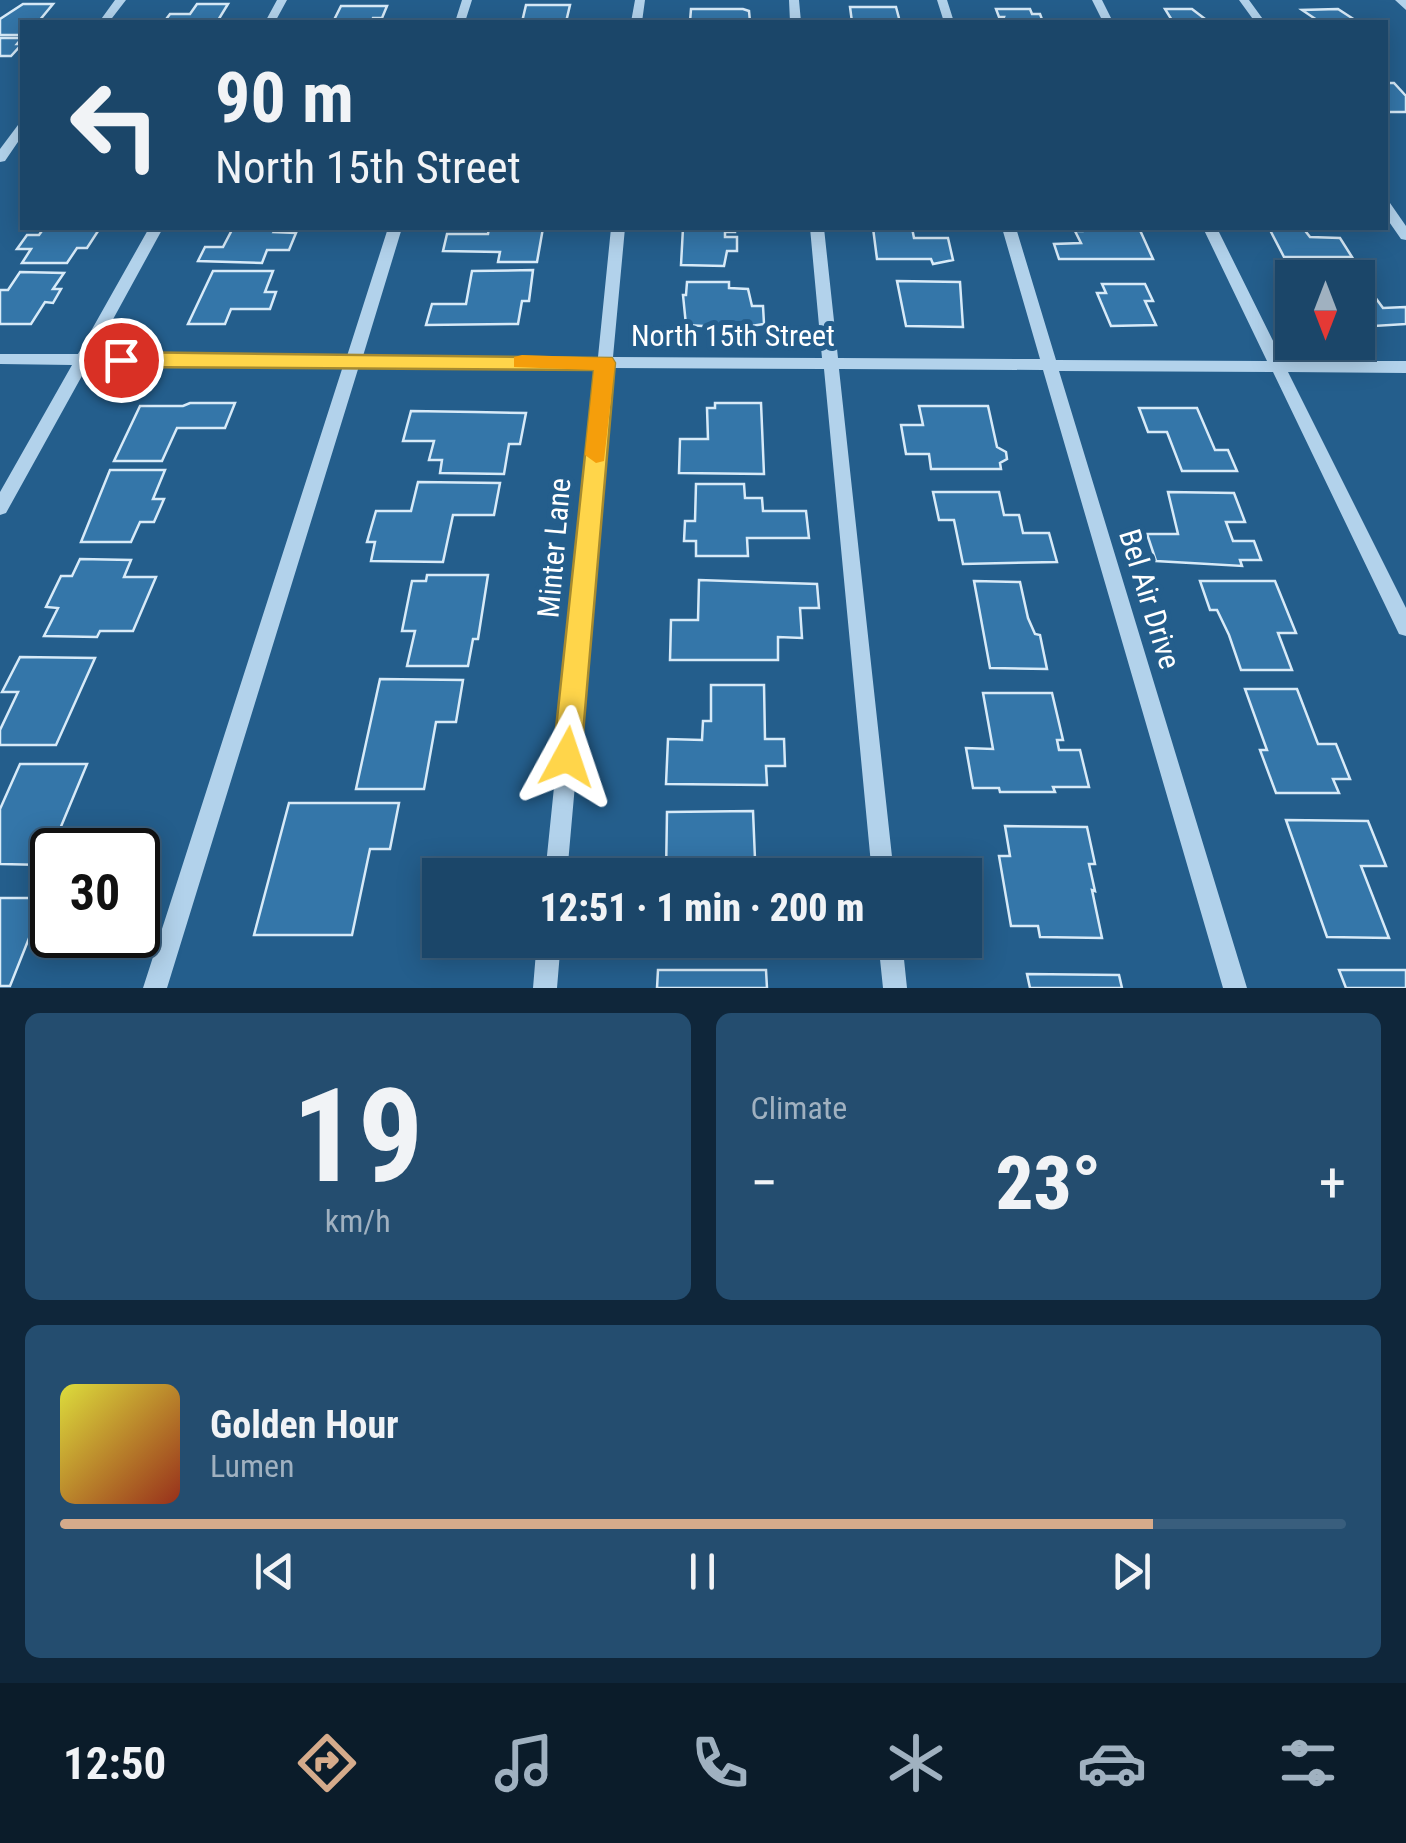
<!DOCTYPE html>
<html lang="en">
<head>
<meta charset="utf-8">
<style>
	:root { --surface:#1b4669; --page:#244d6f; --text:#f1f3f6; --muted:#a0b1c0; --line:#395e7d; --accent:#d6ab8b }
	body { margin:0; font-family:"Roboto Condensed",sans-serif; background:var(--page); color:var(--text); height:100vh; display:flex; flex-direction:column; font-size:38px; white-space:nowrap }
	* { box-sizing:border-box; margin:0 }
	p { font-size:32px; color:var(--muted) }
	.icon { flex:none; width:55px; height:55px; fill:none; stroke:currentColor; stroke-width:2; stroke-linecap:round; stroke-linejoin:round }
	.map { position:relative; height:988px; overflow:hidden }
	.side { display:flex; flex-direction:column; gap:25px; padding:25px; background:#0f263a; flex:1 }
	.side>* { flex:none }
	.top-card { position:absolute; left:20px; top:20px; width:1368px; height:210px; border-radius:0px; box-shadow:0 5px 25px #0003,0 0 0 2px var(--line); background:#1b4669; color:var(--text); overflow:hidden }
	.needle { width:65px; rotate:180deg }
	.controls { position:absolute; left:1275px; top:260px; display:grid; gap:20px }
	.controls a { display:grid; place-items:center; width:100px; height:100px; border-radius:0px; background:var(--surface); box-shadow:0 5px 25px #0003,0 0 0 2px var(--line); font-size:50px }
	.speed { position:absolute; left:30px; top:828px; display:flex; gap:20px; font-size:50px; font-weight:700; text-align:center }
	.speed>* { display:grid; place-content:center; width:130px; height:130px; border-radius:50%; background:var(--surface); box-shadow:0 5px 25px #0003,0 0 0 2px var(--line); line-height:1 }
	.speed .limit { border:5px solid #111; border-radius:15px; background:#fff; color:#111 }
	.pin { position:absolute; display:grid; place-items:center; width:85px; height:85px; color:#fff; margin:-42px; border:5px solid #fff; border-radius:50%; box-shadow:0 2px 10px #0007 }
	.me { position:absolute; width:110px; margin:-55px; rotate:5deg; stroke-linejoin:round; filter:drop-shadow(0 0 8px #0008) }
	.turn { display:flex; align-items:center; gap:35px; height:210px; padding:0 30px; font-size:45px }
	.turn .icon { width:130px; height:130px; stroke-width:2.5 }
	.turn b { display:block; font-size:70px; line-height:85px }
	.big { font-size:75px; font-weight:800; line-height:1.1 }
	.side .tile { flex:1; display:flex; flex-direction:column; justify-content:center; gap:15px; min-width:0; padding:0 35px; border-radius:15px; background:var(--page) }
	.side .dial { align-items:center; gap:0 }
	.dial b { font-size:130px; line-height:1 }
	.song { display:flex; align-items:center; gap:30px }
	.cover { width:120px; height:120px; border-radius:15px; background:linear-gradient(135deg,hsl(60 70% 55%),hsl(10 70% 35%)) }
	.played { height:10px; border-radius:5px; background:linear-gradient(90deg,var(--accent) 85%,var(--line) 85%) }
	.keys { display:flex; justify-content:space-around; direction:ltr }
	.heat { display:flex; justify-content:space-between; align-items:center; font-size:55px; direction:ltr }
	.side .tiles { flex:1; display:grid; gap:25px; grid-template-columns:1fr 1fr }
	.tile:last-child { grid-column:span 2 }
	.trip { position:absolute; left:422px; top:858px; width:560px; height:100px; border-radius:0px; background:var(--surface); box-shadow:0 5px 25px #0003,0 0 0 2px var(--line); font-weight:800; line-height:100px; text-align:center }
	.tabs { display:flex; height:160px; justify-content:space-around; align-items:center; background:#0b1c2a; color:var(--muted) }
	.tabs .icon { width:70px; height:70px }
	.tabs .active { color:var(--accent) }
	.tabs b { font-size:45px; color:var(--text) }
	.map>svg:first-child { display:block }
</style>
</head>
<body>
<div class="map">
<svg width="1406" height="988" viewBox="0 0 1406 988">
	<rect width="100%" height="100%" fill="#245e8c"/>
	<path fill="#3476a9" stroke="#d7eaf8" stroke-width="2.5" d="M23,4h30l-14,17h9l-26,1v13h-22v-16z
		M197,4h31l-11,18h-53l6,-8h20z
		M526,5h44l-4,17h-44z
		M341,6h46l-5,12h-9l-2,4h-38z
		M850,7h46l4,15h-48z
		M691,9h52l6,2 1,11h-60z
		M996,9h34l2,5h8l3,8h-41l2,-5h-5z
		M1165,9h27l17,13h-36z
		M1338,9l20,13h-38l-18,-12z
		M0,38h22l-5,6h5l-11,12h-11z
		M1385,83h9l12,13v16h-21z
		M44,228h56l-13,20h-10l-10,15h-45l9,-14h-14l10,-14h12z
		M233,228h44l-3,4 22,1 -7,17h-22l-5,13 -64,-2 7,-14h18z
		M489,228h54l-6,34h-39l2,-10 -57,-1 4,-17h41z
		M683,228h52v4h-10v5h12v14h-10l-3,15 -43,-1z
		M873,228h39l2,10h34l5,22 -20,4 -2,-5h-54z
		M1081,228h58l14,31h-94l-5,-15 27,-1 -6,-12h7z
		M1269,228h34l7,9 30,1 12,19h-68z
		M533,270l-4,31h-7l-4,23 -92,1 6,-21h34l6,-33z
		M213,271h60l-8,21h11l-6,17h-39l-6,15h-37z
		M20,272l44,1 -11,16h8l-8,14 -8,-1 -14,22h-31v-34h8z
		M1323,274h35l25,34 23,-1v17l-48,3v-49h-33z
		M897,281l63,1 3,45 -57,-1z
		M687,282h42v6l19,1 4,17h11l1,18 -26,4 -52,-3 -3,-30h3z
		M1102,284h43l8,17h-8l11,24 -45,1 -14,-33h9z
		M190,403h45l-10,25h-48l-15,33h-48l26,-55h43z
		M715,403h46l3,71 -85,-1 1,-34h28l-1,-31h8z
		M919,406h69l9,41 9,5 1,7 -7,4 1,6h-70l-2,-15h-23l-5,-29h22z
		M1139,408h58l18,42h13l9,21h-55l-15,-39h-19z
		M411,411l64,1 51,1 -6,31h-11l-5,30 -64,-1 2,-13h-13l5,-19h-31z
		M110,470h55l-12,29h11l-10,23h-14l-9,20h-50z
		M418,482l82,1 -6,32h-41l-10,47 -72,-1 4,-19h-8l9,-31h35z
		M696,484h48l1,14h17l1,13h43l3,27h-62l1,18h-52v-15h-12l1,-20h10z
		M933,492h66l5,23h15l4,18h26l8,29 -94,2 -9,-44h-15z
		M1168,492l66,1 11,29h-19l7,19h21l7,19h-21l2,6 -86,-5 -9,-27h31z
		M80,559l51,1 -7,17h32l-23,54h-33l-3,6 -53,-1 14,-28 -12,-1 15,-31h11z
		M427,575h61l-10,64h-5l-5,27h-61l8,-35h-13l10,-50h14z
		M699,580l118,4 2,24h-19l2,30 -24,-1v23h-108l1,-40h27z
		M974,581l46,1 8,36 7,16 5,1 7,34 -57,-1z
		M1200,581h75l21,52h-18l14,37h-51l-12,-35 -12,-25h-7z
		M20,657l75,1 -39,87h-56v-15l18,-38h-16z
		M380,679l83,1 -7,42h-20l-12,67h-68z
		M711,685h53l1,54h19l1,27h-19l1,19 -101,-1 2,-45 34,1 1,-19h8z
		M1245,689h52l21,55h18l14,35h-17l6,14h-63l-16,-43h7z
		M983,693h69l11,47h-6l2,10h21l9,37h-36l2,5h-55l-1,-4h-26l-7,-40 27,1z
		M20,764h67l-42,101 -45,-1v-55z
		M289,803h110l-9,46h-20l-18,86h-98z
		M753,811l2,48h-27l1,16h-63l1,-63z
		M1286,820l82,1 18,45h-25l28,72 -62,-1z
		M1005,826l82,1 8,37h-6l6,27 -3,-1 10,48 -62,-1 -2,-11h-27l-12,-70h11z
		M0,898h45l-35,88h-10z
		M658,970h108l1,18h-110z
		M1339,970h67v18h-60z
		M1027,974l92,1 3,13h-92z"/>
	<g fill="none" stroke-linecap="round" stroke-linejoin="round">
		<path fill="#b2d2eb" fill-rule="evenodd" d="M115,0h11l-17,22h-10z
			M277,0h10l-12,22h-10z
			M462,0h10l-7,22h-10z
			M635,0h10l-3,22h-11z
			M789,0h10l2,22h-11z
			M937,0h10l7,22h-10z
			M1092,0h10l11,22h-10z
			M1239,0h10l16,22h-10z
			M1395,0h11v10z
			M22,124v12l-17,25 -5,1v-13l18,-24z
			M1385,202l5,1 16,23v14l-5,-1 -16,-23z
			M149,228h14l-69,126 253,2 41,-128h14l-39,128 235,1 13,-129h14l-12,129 209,1 -12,-130h14l14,130 202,1 -38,-131h14l40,132 211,1 -64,-133h14l66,133h123v12l-118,-1 118,236v28l-7,-2 -126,-262 -214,-1 188,617h-24l-180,-618 -204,-1 55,506h-22l-48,-506 -212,-1 -45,507h-22l52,-507 -238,-2 -192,622h-24l200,-622 -255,-1 -82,148 -6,2v-23l72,-127 -72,-1v-10h78z
			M537,940h24l-4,48h-24z
			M878,940h24l5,48h-24z"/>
	</g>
	<path fill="#ffd54a" stroke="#a68a30" stroke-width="2.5" d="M121,352l491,6 3,5 -34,394 -4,9 -10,4 -10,-4 -4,-9 41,-387 -473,-3 -10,-7z"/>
	<path fill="#f59e0b" d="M522,355l90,3 3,5 -11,98 -8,2 -11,-8 9,-85 -80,-3v-10z"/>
	<g text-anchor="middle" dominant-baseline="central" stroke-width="10" stroke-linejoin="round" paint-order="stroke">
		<g font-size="30" fill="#fff" stroke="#245e8c">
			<text x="733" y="335">North 15th Street</text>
			<text transform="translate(554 548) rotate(-85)">Minter Lane</text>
			<text transform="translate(1150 599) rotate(73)">Bel Air Drive</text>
		</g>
	</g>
</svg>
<div class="controls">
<a><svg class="needle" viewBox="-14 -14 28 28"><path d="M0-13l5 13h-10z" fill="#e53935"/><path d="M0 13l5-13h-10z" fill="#a0b1c0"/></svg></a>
</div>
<div class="speed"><div class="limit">30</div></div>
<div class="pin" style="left:121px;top:360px;background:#d93025"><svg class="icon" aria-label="arrive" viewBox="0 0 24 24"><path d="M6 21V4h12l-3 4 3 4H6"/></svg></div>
<svg class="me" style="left:567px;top:757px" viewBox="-20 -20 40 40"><path d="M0-17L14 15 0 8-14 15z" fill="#ffd54a" stroke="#fff" stroke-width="4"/></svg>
<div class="trip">12:51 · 1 min · 200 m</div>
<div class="top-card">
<div class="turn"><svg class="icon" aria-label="left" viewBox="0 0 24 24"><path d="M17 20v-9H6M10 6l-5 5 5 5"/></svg><div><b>90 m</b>North 15th Street</div></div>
</div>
</div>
<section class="side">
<div class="tiles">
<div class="tile dial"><b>19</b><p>km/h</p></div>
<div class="tile"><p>Climate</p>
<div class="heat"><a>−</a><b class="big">23°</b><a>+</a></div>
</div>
<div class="tile">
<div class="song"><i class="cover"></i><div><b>Golden Hour</b><p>Lumen</p></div></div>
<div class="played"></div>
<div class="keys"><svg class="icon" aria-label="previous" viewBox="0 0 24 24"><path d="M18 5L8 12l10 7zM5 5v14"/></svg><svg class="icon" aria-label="pause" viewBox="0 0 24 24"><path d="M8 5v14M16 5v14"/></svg><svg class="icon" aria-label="next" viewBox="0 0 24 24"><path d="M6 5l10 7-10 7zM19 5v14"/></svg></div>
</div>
</div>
</section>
<nav class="tabs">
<b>12:50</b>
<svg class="icon active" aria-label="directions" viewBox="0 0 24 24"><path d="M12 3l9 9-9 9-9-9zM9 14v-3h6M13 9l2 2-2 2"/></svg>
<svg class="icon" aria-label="music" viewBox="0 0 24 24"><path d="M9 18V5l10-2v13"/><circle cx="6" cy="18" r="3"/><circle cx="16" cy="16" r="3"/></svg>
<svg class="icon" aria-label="phone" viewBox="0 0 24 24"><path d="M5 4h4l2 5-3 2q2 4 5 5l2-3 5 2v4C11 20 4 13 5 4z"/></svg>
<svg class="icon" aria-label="climate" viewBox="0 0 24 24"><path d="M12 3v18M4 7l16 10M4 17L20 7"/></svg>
<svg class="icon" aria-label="car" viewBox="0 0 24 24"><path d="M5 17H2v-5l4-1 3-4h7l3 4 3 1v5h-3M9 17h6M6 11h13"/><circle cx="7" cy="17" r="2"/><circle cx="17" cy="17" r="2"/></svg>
<svg class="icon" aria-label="filters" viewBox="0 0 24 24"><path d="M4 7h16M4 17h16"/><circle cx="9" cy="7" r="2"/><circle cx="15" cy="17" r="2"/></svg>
</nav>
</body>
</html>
